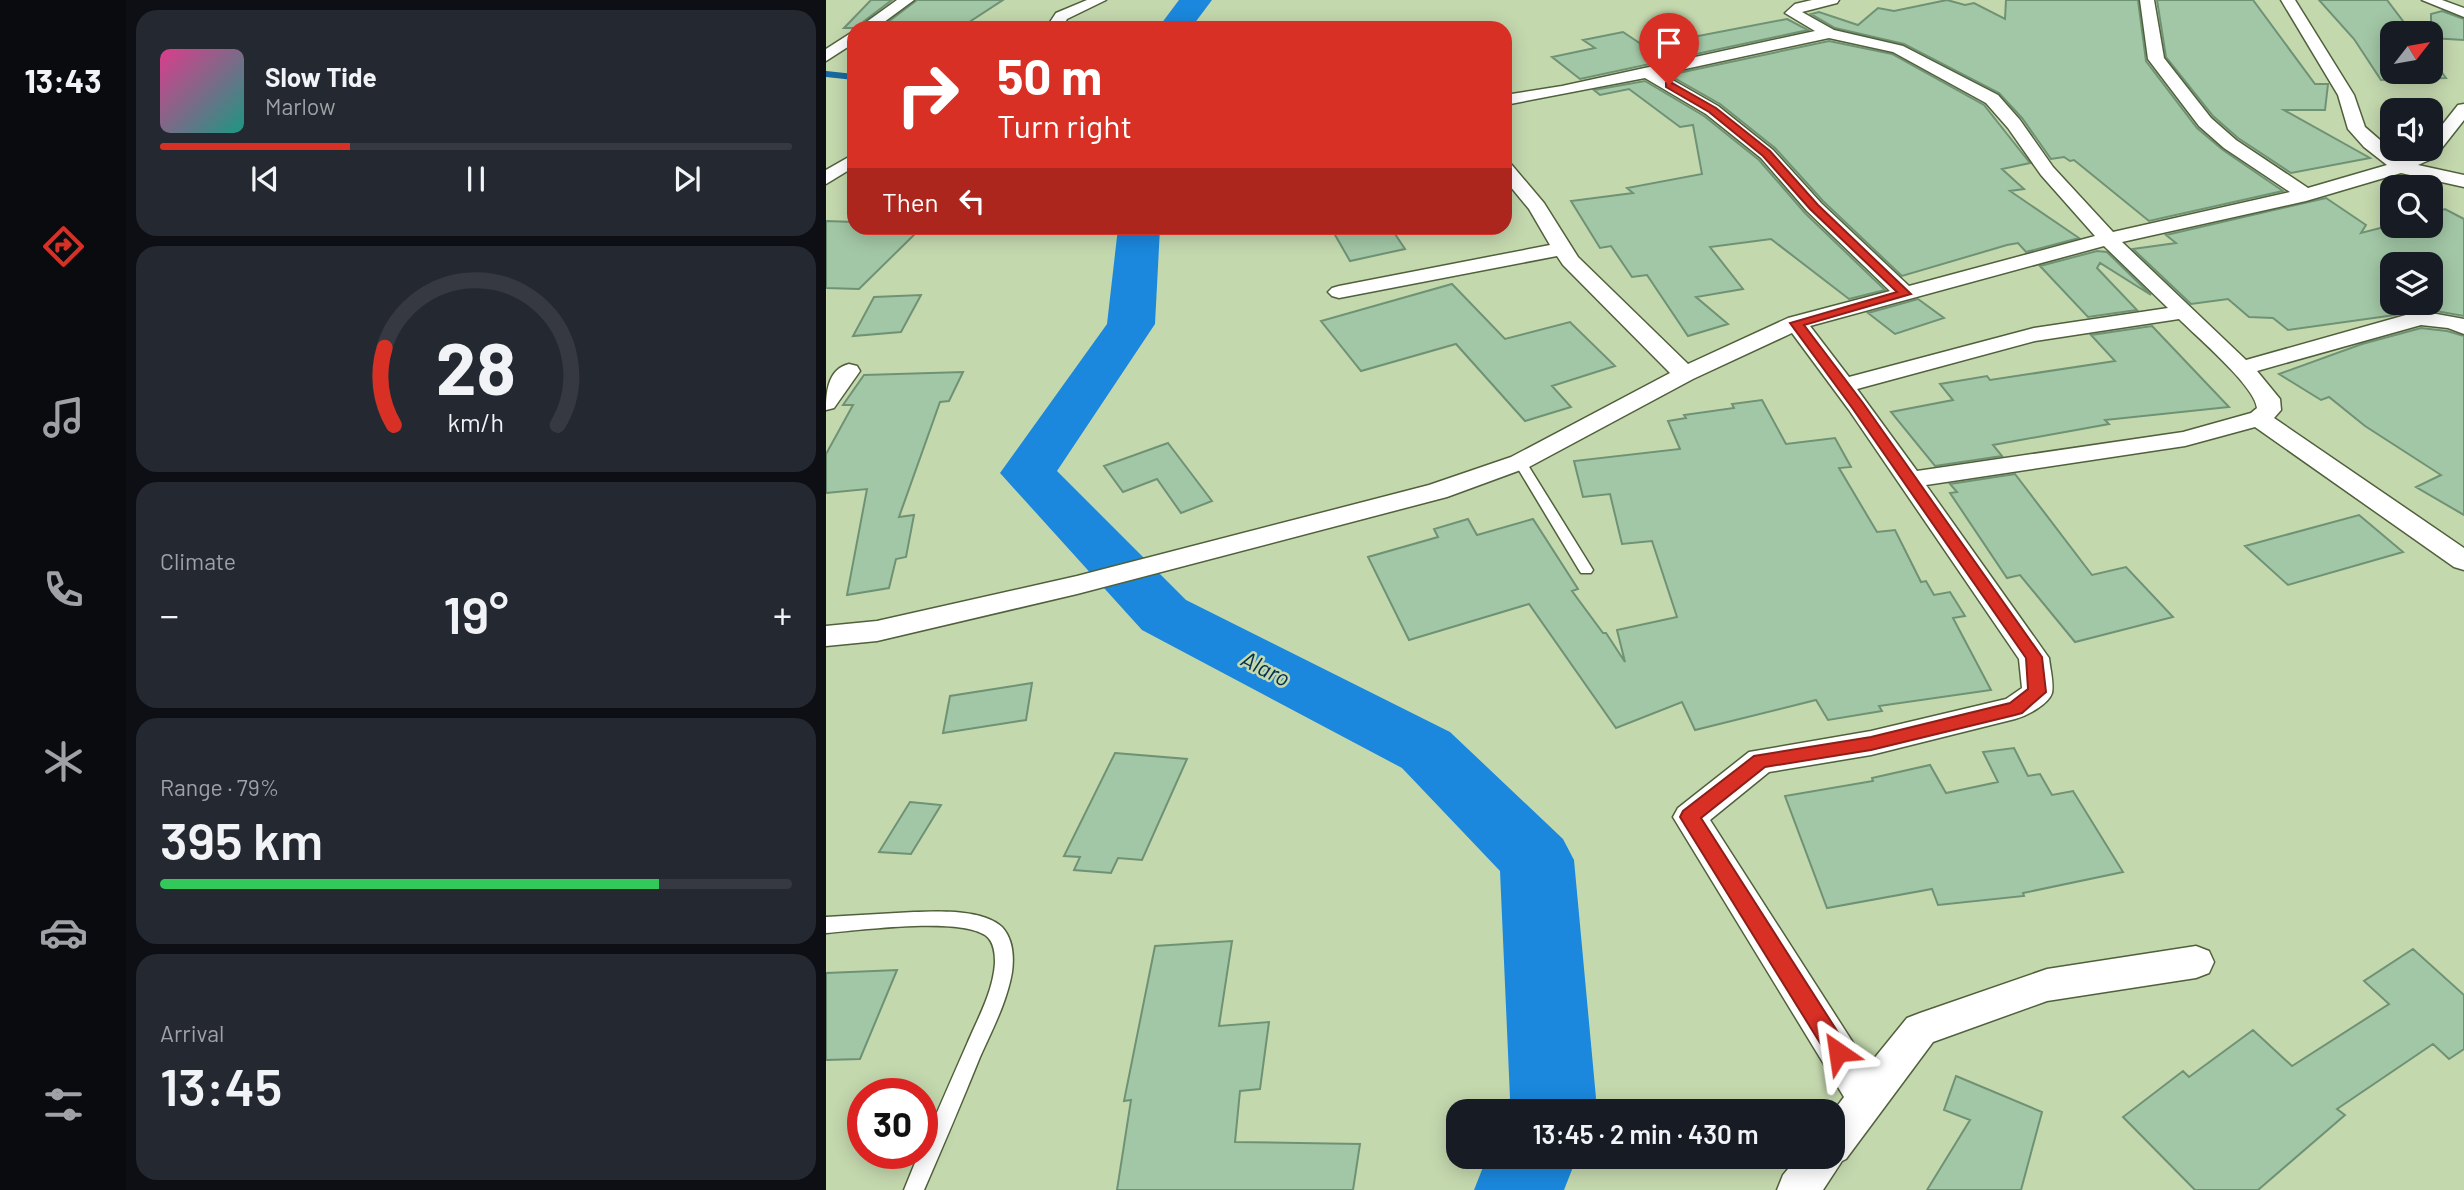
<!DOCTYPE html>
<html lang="en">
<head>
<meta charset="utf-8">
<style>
	:root { --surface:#171b24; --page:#242831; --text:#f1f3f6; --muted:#9ea1a6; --line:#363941; --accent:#d93025 }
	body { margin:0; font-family:Barlow,sans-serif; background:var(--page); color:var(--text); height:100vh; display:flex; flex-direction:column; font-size:26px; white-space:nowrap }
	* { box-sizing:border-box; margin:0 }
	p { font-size:23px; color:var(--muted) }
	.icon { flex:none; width:38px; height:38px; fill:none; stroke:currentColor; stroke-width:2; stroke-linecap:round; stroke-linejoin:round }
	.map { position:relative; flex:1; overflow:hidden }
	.details { display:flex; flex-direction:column; gap:10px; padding:10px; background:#0d0f14; width:700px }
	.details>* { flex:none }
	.banner { position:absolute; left:21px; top:21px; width:665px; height:214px; border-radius:21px; box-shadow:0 4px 18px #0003; background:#d93025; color:#fff; overflow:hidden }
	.needle { width:46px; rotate:59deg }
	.buttons { position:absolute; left:1554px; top:21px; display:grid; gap:14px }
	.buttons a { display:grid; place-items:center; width:63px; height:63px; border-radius:14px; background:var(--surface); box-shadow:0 4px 18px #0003; font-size:35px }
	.speed { position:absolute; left:21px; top:1078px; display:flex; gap:14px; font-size:35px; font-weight:700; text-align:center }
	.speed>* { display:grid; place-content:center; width:91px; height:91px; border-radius:50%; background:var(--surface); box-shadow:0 4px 18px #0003; line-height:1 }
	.speed .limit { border:10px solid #d22; background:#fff; color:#111 }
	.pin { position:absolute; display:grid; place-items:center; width:60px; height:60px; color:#fff; margin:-72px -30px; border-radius:50% 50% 50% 0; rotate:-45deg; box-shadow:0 0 7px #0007 }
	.pin .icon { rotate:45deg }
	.me { position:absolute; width:77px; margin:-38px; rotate:328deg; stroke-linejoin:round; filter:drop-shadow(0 0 5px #0008) }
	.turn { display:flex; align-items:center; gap:24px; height:147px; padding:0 35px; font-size:32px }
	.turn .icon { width:91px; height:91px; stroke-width:2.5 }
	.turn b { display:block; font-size:49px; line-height:60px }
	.then { display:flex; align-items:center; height:66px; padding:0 35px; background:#0003; gap:14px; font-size:26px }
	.big { font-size:52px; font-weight:600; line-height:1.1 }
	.details .widget { flex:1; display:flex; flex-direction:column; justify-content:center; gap:10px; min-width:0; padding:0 24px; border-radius:21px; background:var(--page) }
	.details .dial { align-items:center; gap:0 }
	.dial svg { height:182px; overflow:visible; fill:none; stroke:var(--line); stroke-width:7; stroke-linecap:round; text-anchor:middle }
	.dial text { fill:var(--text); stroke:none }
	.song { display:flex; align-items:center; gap:21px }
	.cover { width:84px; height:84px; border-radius:10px; background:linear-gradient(135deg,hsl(330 70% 55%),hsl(170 70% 35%)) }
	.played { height:7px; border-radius:4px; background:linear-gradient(90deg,var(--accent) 30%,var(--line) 30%) }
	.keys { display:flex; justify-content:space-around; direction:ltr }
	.heat { display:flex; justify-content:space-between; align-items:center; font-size:38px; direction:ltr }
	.charge { height:10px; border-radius:5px; background:linear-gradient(90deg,#34c759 79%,var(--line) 0) }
	.trip { position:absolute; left:620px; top:1099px; width:399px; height:70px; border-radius:21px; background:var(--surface); box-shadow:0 4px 18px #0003; font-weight:600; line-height:70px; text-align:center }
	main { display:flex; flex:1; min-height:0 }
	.dock { display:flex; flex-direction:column; width:126px; justify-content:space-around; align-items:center; background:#090b0e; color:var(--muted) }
	.dock .icon { width:49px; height:49px }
	.dock .on { color:var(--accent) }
	.dock b { font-size:32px; color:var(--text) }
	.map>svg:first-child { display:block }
</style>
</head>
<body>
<main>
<nav class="dock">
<b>13:43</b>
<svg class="icon on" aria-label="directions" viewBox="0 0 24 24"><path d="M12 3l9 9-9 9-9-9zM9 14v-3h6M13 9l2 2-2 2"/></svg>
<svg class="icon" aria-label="music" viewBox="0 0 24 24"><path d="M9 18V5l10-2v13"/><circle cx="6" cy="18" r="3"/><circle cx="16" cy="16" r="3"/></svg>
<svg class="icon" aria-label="phone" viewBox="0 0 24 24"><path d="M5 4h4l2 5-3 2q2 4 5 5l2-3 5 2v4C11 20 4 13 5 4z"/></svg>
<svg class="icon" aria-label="climate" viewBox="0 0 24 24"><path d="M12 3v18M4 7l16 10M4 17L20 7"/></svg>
<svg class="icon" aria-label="car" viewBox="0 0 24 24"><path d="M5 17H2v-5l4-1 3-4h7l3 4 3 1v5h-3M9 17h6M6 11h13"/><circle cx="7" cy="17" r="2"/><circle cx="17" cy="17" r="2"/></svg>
<svg class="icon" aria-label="filters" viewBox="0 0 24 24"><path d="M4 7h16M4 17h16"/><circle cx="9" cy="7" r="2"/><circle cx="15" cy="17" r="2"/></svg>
</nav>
<section class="details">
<div class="widget">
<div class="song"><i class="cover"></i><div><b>Slow Tide</b><p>Marlow</p></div></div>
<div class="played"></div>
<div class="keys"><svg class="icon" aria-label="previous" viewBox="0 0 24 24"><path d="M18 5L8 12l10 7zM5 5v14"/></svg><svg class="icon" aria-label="pause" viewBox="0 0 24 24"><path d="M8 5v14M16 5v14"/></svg><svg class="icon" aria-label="next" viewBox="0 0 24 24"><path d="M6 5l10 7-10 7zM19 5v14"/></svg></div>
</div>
<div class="widget dial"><svg viewBox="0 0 100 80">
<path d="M14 69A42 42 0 1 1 86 69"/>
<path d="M14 69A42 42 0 0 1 10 35" stroke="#d93025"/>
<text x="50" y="56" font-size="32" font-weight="700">28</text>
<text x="50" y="72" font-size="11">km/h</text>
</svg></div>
<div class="widget"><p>Climate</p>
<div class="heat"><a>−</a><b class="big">19°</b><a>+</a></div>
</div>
<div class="widget"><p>Range · 79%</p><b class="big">395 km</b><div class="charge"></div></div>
<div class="widget"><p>Arrival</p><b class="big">13:45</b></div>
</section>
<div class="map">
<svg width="1638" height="1190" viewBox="0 0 1638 1190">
	<rect width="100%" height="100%" fill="#c4d8ae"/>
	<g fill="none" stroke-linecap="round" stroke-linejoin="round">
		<path stroke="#1a689f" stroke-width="6" d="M0,74l28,3"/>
		<path fill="#1b88dd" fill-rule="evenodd" d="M353,0h33l-21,28h-33z
			M292,228h42l-5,96 -98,147 129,129 264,132 113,107 11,21 22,238 -4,13h-87l5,-13 -10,-227 -98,-103 -260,-138 -142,-157 107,-149z
			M661,1157h90l-13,33h-90z"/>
	</g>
	<path fill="#a2c7a6" stroke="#6f9274" stroke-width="2" fill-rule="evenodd" d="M45,0h21l-37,28h-11z
		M91,0h86l-43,28h-80z
		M1121,0l18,5 9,-2 31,16 1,-19h132l8,61 51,67 26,22 60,41 -134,30 -75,-61 -4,1 -6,-4 -13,2 -29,-41 -23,-25 -95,-49 -69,-16 -24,-14 8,-2 39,13 20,-17 16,3z
		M1331,0h96l62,84h13l-3,26h-41l86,48 -79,15 -53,-35 -25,-22 -47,-59z
		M1493,0h68l25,33h-20v39h39v-14l15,20 -65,2 -27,-41z
		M1616,11l22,8v21l-33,-2v-24z
		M961,19l21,11 -228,49 -28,-22 43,-9 -12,-8 40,-8 18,12 42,-9 5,3z
		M1003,41l63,13 92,51 46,58 -28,6 22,20 -14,2 69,47 -53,14 -8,-9 -11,2 -105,31 -79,-75 -48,-53 -55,-44 -51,-29z
		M819,81l59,35 55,44 46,53 80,77 -36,9 -78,-60 -61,8 33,42 -47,8 32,27 -40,12 -41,-61 -15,2 -21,-31 -11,2 -29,-47 62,-8 -6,-5 75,-14 -9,-49 -13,2 -51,-38 -29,6 -6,-5z
		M1500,198l40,27 -5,8 27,-7h43v-12l14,-5 19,10v97l-45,-8 -24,7 -107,15 -15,-12 -24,-1 -21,-18 -37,5 -58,-55 43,-6 -10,-8zM1566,264h39v39h-39z
		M0,221l28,1v6h67l-62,61 -33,-1z
		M505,228h60l14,21 -55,12z
		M1271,251l10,1 44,43 -51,-32 -3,5 40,42 -49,7 -48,-51z
		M626,284l53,55 65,-17 45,44 -63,20 19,21 -46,14 -69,-77 -95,27 -40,-50z
		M95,295l-20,37 -48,4 21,-39z
		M1092,299l26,19 -49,16 -27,-21z
		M1326,326l77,81 -124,13 4,4 -116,21 9,11 -67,10 -44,-54 62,-12 -13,-16 47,-8 3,4 125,-19 -24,-26z
		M1595,328l26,3 17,5v179l-48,-28 25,-12 -76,-49 -36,-29 -8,3 -42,-26 83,-30z
		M137,372l-14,29 -9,1 -41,115 15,-2 -8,42 -10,2 -7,29 -42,7 20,-106 -41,4v-39l27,-49h-10l21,-30z
		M936,400l24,44 49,-6 16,29 -12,1 38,64 18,-2 26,52 5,-1 8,14 16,-3 15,24 -12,2 38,72 -112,16 3,5 -54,9 -12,-20 -121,30 -13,-28 -66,26 -87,-124 -120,36 -41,-83 70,-20 -4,-8 34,-10 9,16 56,-16 45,70 -6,2 31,42h3l19,29 -8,-32 60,-13 -25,-76 -30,3 -12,-50 -27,3 -9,-36 106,-12 -12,-28 18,-3 -2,-3 50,-7 -2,-4z
		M342,443l44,58 -31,12 -24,-34 -34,13 -19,-26z
		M1189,474l77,101 34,-8 47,50 -98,25 -55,-67 -13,3 -57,-85 7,-1 -7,-8z
		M1533,515l44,37 -115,33 -43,-39z
		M206,683l-6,37 -83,13 7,-37z
		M1188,748l14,28 12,-2 12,21 21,-4 50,81 -100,21 1,3 -86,9 -6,-16 -105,19 -42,-112 88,-15 -1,-3 58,-13 16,28 52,-11 -15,-30z
		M289,753l72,6 -45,101 -24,-2 -7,15 -37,-3 6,-13 -16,-1z
		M84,802l31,3 -30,49 -32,-2z
		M406,941l-13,85 50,-4 -9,67 -20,2 -5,51 125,2 -7,46h-236l14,-90 -7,1 31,-155z
		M1587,949l51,46v54l-15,10 -16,-15 -96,65 8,6 -87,75h-63l-72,-73 60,-46 6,6 64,-47 39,36 97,-62 -25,-23z
		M71,970l-37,89 -34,1v-87z
		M1130,1076l86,36 -21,78h-94l43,-70 -26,-10z"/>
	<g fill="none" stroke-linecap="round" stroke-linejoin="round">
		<g stroke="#50603b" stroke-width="3">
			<path id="lane" d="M694,458l6,4 67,108 -2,3h-10l-2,-3 -65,-108z
				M88,912c24,-1 69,-3 88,15 11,12 12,30 10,45 -5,30 -20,58 -32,85 -18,45 -37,89 -56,133h-20l15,-37h3v-6c15,-35 30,-69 45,-103 11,-26 26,-52 28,-81 0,-10 -1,-22 -10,-28 -28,-18 -124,-5 -159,-2v-16z"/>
		</g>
		<g stroke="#50603b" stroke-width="3">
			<path id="street" d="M71,0h17l-38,28h-18z
				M261,0h19l-39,19 -5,9h-16l10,-15z
				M986,0h27l-2,3 -35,9 32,18 69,16 95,49 22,25 33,47 60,65 177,-40 -66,-44 -25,-22 -51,-67 -8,-59h14l10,58 47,60 25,22 72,48 79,-23 -23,-18 -16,-18 -10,-34 -57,-95h14l59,95 11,32 37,32 21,-10h8v-10l27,-34 6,-1v16l-30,38 -16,7 46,10v12l-63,-14 -95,28 -184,41 124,118 174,-49 44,8v15l-16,-6 -27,-3 -164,46 23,28 1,11 -7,8 190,130v22l-10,-3 -199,-140 -70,19 -259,39 123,173c1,10 5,25 3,35 -4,12 -26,23 -37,26l-144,36 -102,17 -59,48 158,246 39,-48 13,-5 127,-44 149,-23 13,5 5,11 -5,11 -13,5 -149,23 -114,41 -87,117 -4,2 -19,29h-46l6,-15 15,-18h34v-44l12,-16 -171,-280 5,-9 71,-56 122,-21 135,-32 16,-11 -3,-29 -170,-249 -57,-77 -99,46 -164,88 -82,30 -370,97 -200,47 -51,5v-20l51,-5 200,-45 352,-91 82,-28 159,-84 -107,-108 -6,-9 -218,42 -7,-2 -4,-4 4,-4 7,-2 211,-41 -21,-36 -24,-29v-17l6,1 33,39 34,54 110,107 100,-46 102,-27 -83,-80 -46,-53 -55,-44 -61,-36 -140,27v-10l57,-9 253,-55 -30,-18 10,-9zM1003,38l64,14 93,51 22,25 33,47 54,61 -186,50 -88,-83 -48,-53 -55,-44 -56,-32zM1278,246l64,62 -134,20 -185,49 -39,-51zM1353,319c17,17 76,67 78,89l-6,5 -68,19 -266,39 -60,-82 178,-48z
				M1596,0h20l22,8v9z
				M28,31v12l-28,18v-12z
				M28,154v13l-28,17v-14z
				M23,364l8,2 3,5 -26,37 -8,2c0,-18 2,-41 23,-46z"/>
		</g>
		<use href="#lane" fill="#fff" fill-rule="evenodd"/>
		<use href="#street" fill="#fff" fill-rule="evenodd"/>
	</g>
	<path fill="#d93025" stroke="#8d1f18" stroke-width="2" d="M840,83h6l44,25 54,43 48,54 93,89 -107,31 59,78 179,254 4,35 -24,21 -7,2 -144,35 -106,17 -64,51 145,227 3,7 -3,7 -8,3 -8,-3 -150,-242 3,-6 71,-55 117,-19 139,-34 18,-14 -2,-31 -173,-249 -63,-86 107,-31 -87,-83 -47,-53 -54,-44 -43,-25z"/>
	<g text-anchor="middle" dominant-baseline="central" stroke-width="5" stroke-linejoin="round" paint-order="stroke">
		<g font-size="23" font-style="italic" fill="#032d4e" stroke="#c4d8ae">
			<text transform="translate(440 668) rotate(27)">Alaro</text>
		</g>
	</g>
</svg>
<div class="buttons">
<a><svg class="needle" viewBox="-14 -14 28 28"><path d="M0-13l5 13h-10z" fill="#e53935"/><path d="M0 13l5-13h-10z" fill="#9ea1a6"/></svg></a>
<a><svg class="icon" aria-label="sound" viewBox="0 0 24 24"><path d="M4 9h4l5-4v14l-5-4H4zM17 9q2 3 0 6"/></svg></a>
<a><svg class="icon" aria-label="search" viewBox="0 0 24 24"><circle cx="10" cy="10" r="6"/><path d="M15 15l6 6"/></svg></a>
<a><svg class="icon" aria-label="layers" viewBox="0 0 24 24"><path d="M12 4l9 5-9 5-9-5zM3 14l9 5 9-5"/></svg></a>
</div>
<div class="speed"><div class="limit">30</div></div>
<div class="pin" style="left:843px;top:85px;background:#d93025"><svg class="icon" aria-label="arrive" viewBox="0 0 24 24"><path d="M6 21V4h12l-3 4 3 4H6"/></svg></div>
<svg class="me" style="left:1012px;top:1052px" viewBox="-20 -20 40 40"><path d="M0-17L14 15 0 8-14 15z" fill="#d93025" stroke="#fff" stroke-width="4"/></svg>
<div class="trip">13:45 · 2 min · 430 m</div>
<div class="banner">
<div class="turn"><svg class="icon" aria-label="right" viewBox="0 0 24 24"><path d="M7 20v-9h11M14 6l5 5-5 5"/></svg><div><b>50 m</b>Turn right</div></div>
<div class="then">Then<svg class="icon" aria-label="left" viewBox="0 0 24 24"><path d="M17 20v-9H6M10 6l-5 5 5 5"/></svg></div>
</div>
</div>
</main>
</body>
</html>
